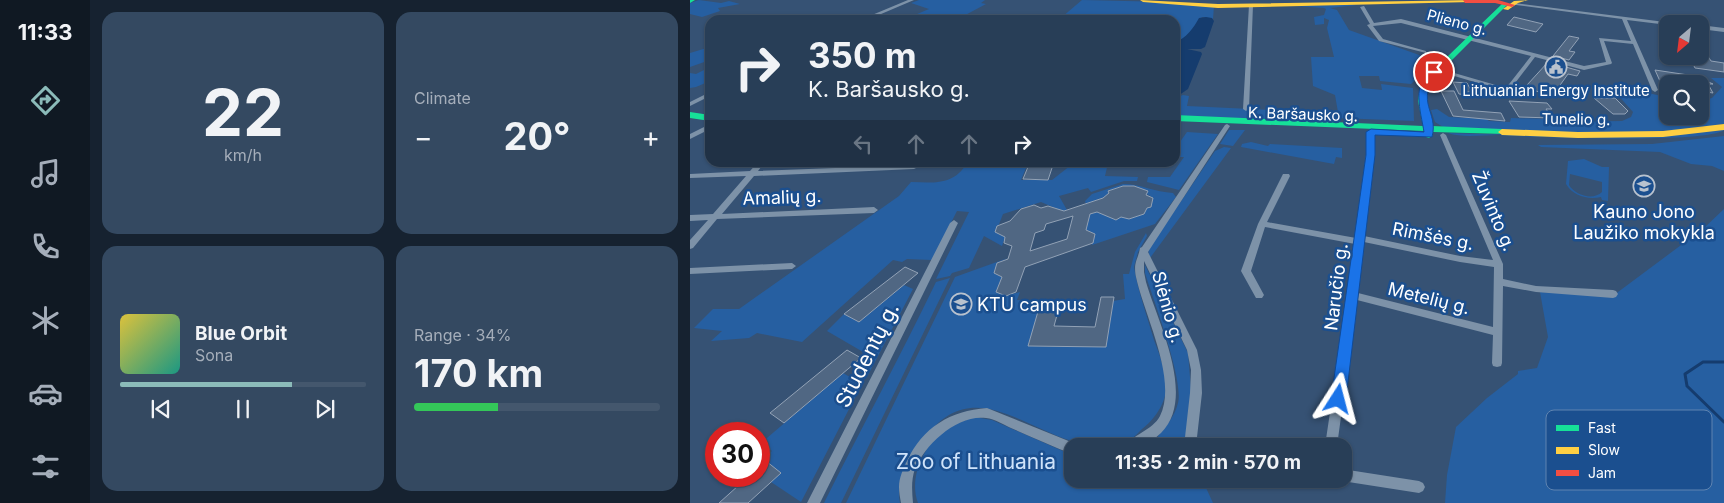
<!DOCTYPE html>
<html lang="en">
<head>
<meta charset="utf-8">
<style>
	:root { --surface:#283e57; --page:#344961; --text:#f1f3f6; --muted:#a5aeba; --line:#44576d; --accent:#8bbbb9 }
	body { margin:0; font-family:Inter,sans-serif; background:var(--page); color:var(--text); height:100vh; display:flex; flex-direction:column; font-size:19px; white-space:nowrap }
	* { box-sizing:border-box; margin:0 }
	p { font-size:16px; color:var(--muted) }
	.icon { flex:none; width:28px; height:28px; fill:none; stroke:currentColor; stroke-width:2; stroke-linecap:round; stroke-linejoin:round }
	.map { position:relative; flex:1; overflow:hidden }
	.drawer { display:flex; flex-direction:column; gap:12px; padding:12px; background:#162230; width:600px }
	.drawer>* { flex:none }
	.guide { position:absolute; left:15px; top:15px; width:475px; height:152px; border-radius:15px; box-shadow:0 1px 4px #0004,0 0 0 1px var(--line); background:#283e57; color:var(--text); overflow:hidden }
	.needle { width:32px; rotate:208deg }
	.buttons { position:absolute; left:969px; top:15px; display:grid; gap:10px }
	.buttons a { display:grid; place-items:center; width:50px; height:50px; border-radius:10px; background:var(--surface); box-shadow:0 1px 4px #0004,0 0 0 1px var(--line); font-size:25px }
	.speed { position:absolute; left:15px; top:422px; display:flex; gap:10px; font-size:25px; font-weight:700; text-align:center }
	.speed>* { display:grid; place-content:center; width:65px; height:65px; border-radius:50%; background:var(--surface); box-shadow:0 1px 4px #0004,0 0 0 1px var(--line); line-height:1 }
	.speed .limit { border:8px solid #d22; background:#fff; color:#111 }
	.pin { position:absolute; display:grid; place-items:center; width:42px; height:42px; color:#fff; margin:-21px; border:2px solid #fff; border-radius:50%; box-shadow:0 1px 5px #0007 }
	.me { position:absolute; width:55px; margin:-28px; rotate:9deg; stroke-linejoin:round; filter:drop-shadow(0 0 4px #0008) }
	.turn { display:flex; align-items:center; gap:18px; height:105px; padding:0 20px; font-size:22px }
	.turn .icon { width:65px; height:65px; stroke-width:2.5 }
	.turn b { display:block; font-size:35px; line-height:42px }
	.lanes { display:flex; align-items:center; height:48px; padding:0 20px; background:#0003; justify-content:center; gap:25px; direction:ltr }
	.lanes .off { opacity:.35 }
	.big { font-size:38px; font-weight:700; line-height:1.1 }
	.drawer .card { flex:1; display:flex; flex-direction:column; justify-content:center; gap:8px; min-width:0; padding:0 18px; border-radius:15px; background:var(--page) }
	.drawer .dial { align-items:center; gap:0 }
	.dial b { font-size:65px; line-height:1 }
	.song { display:flex; align-items:center; gap:15px }
	.cover { width:60px; height:60px; border-radius:8px; background:linear-gradient(135deg,hsl(50 70% 55%),hsl(170 70% 35%)) }
	.played { height:5px; border-radius:2px; background:linear-gradient(90deg,var(--accent) 70%,var(--line) 70%) }
	.keys { display:flex; justify-content:space-around; direction:ltr }
	.heat { display:flex; justify-content:space-between; align-items:center; font-size:28px; direction:ltr }
	.charge { height:8px; border-radius:4px; background:linear-gradient(90deg,#34c759 34%,var(--line) 0) }
	.drawer .tiles { flex:1; display:grid; gap:12px; grid-template-columns:repeat(2,1fr) }
	.trip { position:absolute; left:374px; top:438px; width:288px; height:50px; border-radius:15px; background:var(--surface); box-shadow:0 1px 4px #0004,0 0 0 1px var(--line); font-weight:700; line-height:50px; text-align:center }
	main { display:flex; flex:1; min-height:0 }
	.menu { display:flex; flex-direction:column; width:90px; justify-content:space-around; align-items:center; background:#101923; color:var(--muted) }
	.menu .icon { width:35px; height:35px }
	.menu .active { color:var(--accent) }
	.menu b { font-size:22px; color:var(--text) }
	.map>svg:first-child { display:block }
</style>
</head>
<body>
<main>
<nav class="menu">
<b>11:33</b>
<svg class="icon active" aria-label="directions" viewBox="0 0 24 24"><path d="M12 3l9 9-9 9-9-9zM9 14v-3h6M13 9l2 2-2 2"/></svg>
<svg class="icon" aria-label="music" viewBox="0 0 24 24"><path d="M9 18V5l10-2v13"/><circle cx="6" cy="18" r="3"/><circle cx="16" cy="16" r="3"/></svg>
<svg class="icon" aria-label="phone" viewBox="0 0 24 24"><path d="M5 4h4l2 5-3 2q2 4 5 5l2-3 5 2v4C11 20 4 13 5 4z"/></svg>
<svg class="icon" aria-label="climate" viewBox="0 0 24 24"><path d="M12 3v18M4 7l16 10M4 17L20 7"/></svg>
<svg class="icon" aria-label="car" viewBox="0 0 24 24"><path d="M5 17H2v-5l4-1 3-4h7l3 4 3 1v5h-3M9 17h6M6 11h13"/><circle cx="7" cy="17" r="2"/><circle cx="17" cy="17" r="2"/></svg>
<svg class="icon" aria-label="filters" viewBox="0 0 24 24"><path d="M4 7h16M4 17h16"/><circle cx="9" cy="7" r="2"/><circle cx="15" cy="17" r="2"/></svg>
</nav>
<section class="drawer">
<div class="tiles">
<div class="card dial"><b>22</b><p>km/h</p></div>
<div class="card"><p>Climate</p>
<div class="heat"><a>−</a><b class="big">20°</b><a>+</a></div>
</div>
<div class="card">
<div class="song"><i class="cover"></i><div><b>Blue Orbit</b><p>Sona</p></div></div>
<div class="played"></div>
<div class="keys"><svg class="icon" aria-label="previous" viewBox="0 0 24 24"><path d="M18 5L8 12l10 7zM5 5v14"/></svg><svg class="icon" aria-label="pause" viewBox="0 0 24 24"><path d="M8 5v14M16 5v14"/></svg><svg class="icon" aria-label="next" viewBox="0 0 24 24"><path d="M6 5l10 7-10 7zM19 5v14"/></svg></div>
</div>
<div class="card"><p>Range · 34%</p><b class="big">170 km</b><div class="charge"></div></div>
</div>
</section>
<div class="map">
<svg width="1034" height="503" viewBox="0 0 1034 503">
	<rect width="100%" height="100%" fill="#365274"/>
	<path fill="#265fa1" fill-rule="evenodd" d="M9,0l22,3 8,-2 11,3 -22,4 2,3 -18,6 -12,-3v-11z
		M229,0h66l-4,3 5,1 -30,16h-53l26,-11 -18,-6z
		M392,0l87,2 45,4 -1,13 -11,-2c-6,10 -16,22 -27,25v-22h-124l11,-3z
		M676,4l-36,4 7,2 12,20 87,31 -25,23 -31,-3 -1,-5h-20l3,12 20,2 -1,-6 32,4 1,33 -75,-3 -4,-23 -22,-9 -2,-29h23l-7,-29 2,-8 -5,-2v6l-9,1 -1,-8 10,-2 2,-6 -2,-1 -28,-2z
		M20,47v13l-20,7v-14z
		M20,67v14l-14,6 -6,1v-15l6,1z
		M1021,78h13v46c-93,15 -188,7 -281,3l-8,-5 -4,-12 6,-1 12,8 37,2 3,2 21,1 1,-4 40,1 10,3 61,-1 9,-4 2,-5 -24,-27 58,12 1,19h32v-15l12,-3 10,-11z
		M493,95l6,1 -2,10 107,5v9l-119,-4v-18z
		M539,130h16l-12,16 -13,-2z
		M1034,130c-18,14 -193,7 -227,5 -15,0 -35,3 -49,-2l119,4z
		M497,132l31,2 -39,56 -32,-8 1,-5h22l14,-20h-9v-8z
		M1034,136v35l-12,-5 -21,-2 -31,-12 -119,-5 -3,-2 114,-1z
		M561,142l17,4 2,-2 72,4v10l-6,-1 -2,7 -93,-17 1,-3z
		M534,147l7,1 -81,110 -2,-8 67,-99z
		M894,159l18,8h7l-1,34 -6,-1 -1,-3c-13,3 -28,-1 -35,-13l2,-23zM880,174l32,8v10c-9,9 -27,3 -33,-7z
		M385,162l33,1 -3,13 33,1 -1,4h-13l-33,11 -3,-4 -29,8 8,14 -7,2v-2l-19,-8 -38,12 -7,18 9,5 -3,9 -18,-10 -15,32 -17,5 -2,3 -14,3 33,-67 -12,-1 -25,49 -25,-1 -5,3 -9,-2 -91,82 -45,-9 -8,5 -38,3 11,-10 -28,-3 19,-19h26l160,-113 12,-14c24,1 43,3 56,-19h61l-7,17h31z
		M433,184c17,0 32,8 50,9l3,4 -21,27 -63,21 3,-11 -9,-4 4,-16 8,-2 18,8 5,-3 8,2 15,-5 3,-6 4,-1 2,-9 -6,-4 1,-3 -24,-5 -16,5 1,2 -6,5 -17,6 -1,-3 7,-7z
		M1034,209v294h-279l2,-28 9,-48 31,-29 31,-24v-3l19,-3 11,-31 -8,-45 74,3 90,-67z
		M456,233l1,3 -9,16 -4,15c4,24 13,49 20,73 6,16 12,31 12,48 0,15 -12,32 -24,41 -4,4 -9,10 -15,12 -9,5 -19,5 -29,5 -64,-3 -123,-81 -175,-5 -12,18 -28,38 -23,62h-54l109,-226 53,-19 -11,5 -3,10 8,4 6,18 12,-3 -3,8 25,1 -13,45 77,1 7,-46 12,-2 -2,-25h6l6,-22z
		M455,265l43,88 4,48 -6,45 -23,-1 -4,-4 -1,-5c8,-10 17,-20 20,-33 6,-23 -25,-104 -33,-130z
		M260,278l-109,225h-17c37,-74 76,-146 112,-221z
		M214,285l9,4 -45,86 -13,-6 15,-13 -43,-25 17,-17 15,8z
		M153,373l19,11 -61,118 -30,-20 10,-9 -19,-14 10,-8 -11,-8z
		M284,417l18,3 80,35v24h130l11,24h-295c-10,-26 7,-61 30,-75 8,-5 18,-8 26,-11z"/>
	<path fill="#153c6e" d="M516,17l6,1 2,3 -9,26 -4,2h-14l14,3 1,2 -14,35 -13,9v-56c11,-3 19,-15 24,-24z"/>
	<g fill="none" stroke-linecap="round" stroke-linejoin="round">
		<path stroke="#153c6e" stroke-width="3" d="M1034,362h-21l-18,12 2,12 37,36"/>
	</g>
	<path fill="#506783" stroke="#92a2b6" fill-rule="evenodd" d="M824,17l29,7 -7,8 -29,-7z
		M879,36l10,2 -10,13 6,1 -6,8 -16,-4z
		M1010,43l11,18 13,2v9l-29,-4 -6,-12h11z
		M858,62l32,9 -3,5 -9,-2 -15,21 -26,-6 2,-2 -2,-2z
		M965,70l40,6 18,8h-5l5,9 -13,-2v-7h-32v15z
		M763,82l14,1 5,9h-5l1,3 -9,-1z
		M751,91h13l9,19 38,3 4,8 -52,-5z
		M904,98h21l13,13 -3,3h-12z
		M819,101l38,2 5,6h-6l6,9 -33,-1z
		M340,162h24l-6,18 -25,-1z
		M433,186h11l14,5 -2,4 7,3 -2,9 -4,1 -3,6 -15,5 -8,-2 -5,3 -19,-8 -7,2 -4,16 9,4 -2,9 -68,24 -9,25 -10,4 -10,-4 6,-15 -8,-4 3,-10 11,-4 4,-13 -8,-3 1,-6 -10,-5 2,-6 13,-5 11,-12 13,-4 7,3 7,-2 16,5 39,-13 6,-5 -1,-2zM383,216l-6,23 -37,12 5,-18 9,-3 2,-6z
		M215,267l13,6 -59,49 -15,-8z
		M411,297h13l-8,50 -78,-1 11,-38h20l-5,18 41,1z
		M157,350l14,8 -77,65 -14,-10z
		M76,461l15,12 -33,30h-29l30,-27h10v-8z"/>
	<g fill="none" stroke-linecap="round" stroke-linejoin="round">
		<path fill="#7d92a8" fill-rule="evenodd" d="M218,0h6l-47,20h-7z
			M824,3l159,20 -5,1v1l-41,-5 31,70 -3,2 -3,-2 -19,-46 -29,-3 8,22 -1,1 -27,6 -49,-13 -26,34h-4l-71,-21 3,-2 69,20 25,-32 -130,-33 -28,3 10,13 43,12v2l-47,-12 -12,-16 3,-1 -10,-17 4,-1 10,17 27,-4 183,47 22,-4 -7,-24 32,3 -9,-22 -106,-14 -2,-1z
			M561,4l2,1 -4,104 -3,2 -3,-2 6,-104z
			M1010,25l24,3v4l-24,-3z
			M20,92v4l-20,10v-4z
			M20,124v5l-20,10v-5z
			M537,124l3,2 -82,126 49,98 4,20 1,23 -6,53h-12l6,-53 1,-23 -4,-20 -43,-89v11l2,10c12,41 51,115 15,151 -13,12 -18,13 -35,13 4,-10 27,-16 34,-30 18,-37 -16,-101 -24,-139 -3,-15 2,-17 4,-29l2,-1 83,-122z
			M681,130l3,2v23l-10,81 96,20 33,4 -53,-125 3,-2 3,2 57,129v15l33,7 77,4 3,1 2,3 -2,3 -3,1 -77,-6 -33,-6 -1,77 -1,3 -4,1 -4,-1 -1,-3 1,-28 -136,-35 -20,146h-12l30,-202 -90,-17 -14,44 13,24 -2,3h-6l-15,-27 17,-47 25,-50h6l1,2 -23,46 89,16 10,-83 2,-23zM674,242l96,20 34,5 -1,60 -135,-34z
			M68,162h7l-7,9 156,-6 4,2 -4,2 -160,7 -32,38 152,-7 4,3 -4,3 -157,6 -24,29 -3,1v-9l18,-20 -18,1v-6l23,-1 33,-38 -56,2v-4l60,-3z
			M264,220l4,3 -138,280h-13l143,-280z
			M102,263l4,3 -4,3 -102,5v-6z
			M297,408l89,36 1,2h-5v8c-20,-8 -40,-17 -61,-26 -7,-3 -16,-9 -25,-10 -28,-4 -61,26 -71,51 -4,11 -3,22 -2,34h-12c-1,-5 -2,-11 -2,-16 0,-9 4,-18 8,-26 16,-34 43,-50 80,-53z
			M652,469l77,12 4,2 2,4 -2,4 -4,2 -77,-12 -5,-2h5z"/>
		<path fill="#16e098" fill-rule="evenodd" d="M0,0h5l-5,3z
			M813,3l5,1 -79,79 -3,18 6,25 70,3 3,1v4l-72,-2v3l-4,3 -3,-1 -2,-6 -249,-10v-6l248,11 -5,-25 3,-19z
			M0,112l20,3v6l-20,-3z"/>
		<path fill="#ffcf43" fill-rule="evenodd" d="M450,0l78,4 257,-4 -3,2 -254,6 -75,-6z
			M838,0l-10,3 -10,7 -5,-1 11,-8z
			M1034,124v6l-61,7 -85,1 -76,-3 -4,-3 4,-3 76,3 85,-1z"/>
		<path fill="#f24e42" fill-rule="evenodd" d="M773,0h35l17,5 -3,2 -17,-4h-30z"/>
	</g>
	<path fill="#1a73e8" stroke="#114b97" d="M744,70l4,2c-24,31 1,39 -6,65l-57,-2v20l-29,244 -3,4 -5,2 -5,-2 -2,-4 35,-244v-23l5,-3 53,3c-3,-20 -14,-51 10,-62z"/>
	<defs>
		<g id="civic-ring" transform="scale(1.125)"><circle r="9.5" fill="#1b4f8f" stroke="#b9c2ce" stroke-width="1.5"/><path d="M-.6-6.5H3V-4.5H.6V-3L4-1V1h2V6H-6V1h2V-1L-.6-3ZM-1.2 2.5V6h2.4V2.5Z" fill="#b9c2ce"/></g>
		<g id="school-ring" transform="scale(1.125)"><circle r="9.5" fill="#1b4f8f" stroke="#b9c2ce" stroke-width="1.5"/><path d="M0-5L7-2L0 1L-7-2ZM-4 1L0 2.5L4 1V4Q0 6-4 4Z" fill="#b9c2ce"/></g>
		<g id="university-ring" transform="scale(1.125)"><circle r="9.5" fill="#1b4f8f" stroke="#b9c2ce" stroke-width="1.5"/><path d="M0-5L7-2L0 1L-7-2ZM-4 1L0 2.5L4 1V4Q0 6-4 4Z" fill="#b9c2ce"/></g>
	</defs>
	<g fill-rule="evenodd">
		<use href="#civic-ring" x="866" y="67"/>
		<use href="#school-ring" x="954" y="186"/>
		<use href="#university-ring" x="271" y="304"/>
	</g>
	<g text-anchor="middle" dominant-baseline="central" stroke-width="5" stroke-linejoin="round" paint-order="stroke">
		<g font-size="15" fill="#fff" stroke="#1b4f8f">
			<text transform="translate(767 22) rotate(15)">Plieno g.</text>
			<text transform="translate(613 114) rotate(2)">K. Baršausko g.</text>
			<text transform="translate(886 119) rotate(1)">Tunelio g.</text>
		</g>
		<g font-size="15" fill="#fff" stroke="#1b4f8f">
			<text x="866" y="90">Lithuanian Energy Institute</text>
		</g>
		<g font-size="18" fill="#fff" stroke="#1b4f8f">
			<text transform="translate(92 197) rotate(-2)">Amalių g.</text>
			<text transform="translate(804 211) rotate(67)">Žuvinto g.</text>
			<text transform="translate(743 236) rotate(11)">Rimšės g.</text>
			<text transform="translate(646 287) rotate(-83)">Naručio g.</text>
			<text transform="translate(739 298) rotate(14)">Metelių g.</text>
			<text transform="translate(478 307) rotate(74)">Slėnio g.</text>
		</g>
		<g font-size="18" fill="#fff" stroke="#1b4f8f">
			<text x="954" y="211">Kauno Jono<tspan x="954" dy="21">Laužiko mokykla</tspan></text>
			<text x="287" y="304" text-anchor="start">KTU campus</text>
		</g>
		<g font-size="21" fill="#fff" stroke="#1b4f8f">
			<text transform="translate(177 355) rotate(-63)">Studentų g.</text>
		</g>
		<g font-size="21" fill="#cfe3fa" stroke="#1b4f8f">
			<text x="286" y="461">Zoo of Lithuania</text>
		</g>
	</g>
	<rect x="856" y="410" width="166" height="80" rx="8" fill="#1b4f8f" stroke="#5f84b1" stroke-width="1"/>
	<rect x="866" y="425" width="23" height="6" fill="#16e098"/>
	<rect x="866" y="447" width="23" height="7" fill="#ffcf43"/>
	<rect x="866" y="470" width="23" height="6" fill="#f24e42"/>
	<g font-size="14" fill="#fff">
		<text x="898" y="433">Fast</text>
		<text x="898" y="455">Slow</text>
		<text x="898" y="478">Jam</text>
	</g>
</svg>
<div class="buttons">
<a><svg class="needle" viewBox="-14 -14 28 28"><path d="M0-13l5 13h-10z" fill="#e53935"/><path d="M0 13l5-13h-10z" fill="#a5aeba"/></svg></a>
<a><svg class="icon" aria-label="search" viewBox="0 0 24 24"><circle cx="10" cy="10" r="6"/><path d="M15 15l6 6"/></svg></a>
</div>
<div class="speed"><div class="limit">30</div></div>
<div class="pin" style="left:744px;top:72px;background:#d93025"><svg class="icon" aria-label="arrive" viewBox="0 0 24 24"><path d="M6 21V4h12l-3 4 3 4H6"/></svg></div>
<svg class="me" style="left:648px;top:399px" viewBox="-20 -20 40 40"><path d="M0-17L14 15 0 8-14 15z" fill="#1a73e8" stroke="#fff" stroke-width="4"/></svg>
<div class="trip">11:35 · 2 min · 570 m</div>
<div class="guide">
<div class="turn"><svg class="icon" aria-label="right" viewBox="0 0 24 24"><path d="M7 20v-9h11M14 6l5 5-5 5"/></svg><div><b>350 m</b>K. Baršausko g.</div></div>
<div class="lanes"><svg class="icon off" aria-label="left" viewBox="0 0 24 24"><path d="M17 20v-9H6M10 6l-5 5 5 5"/></svg><svg class="icon off" aria-label="ahead" viewBox="0 0 24 24"><path d="M12 20V5M6 11l6-6 6 6"/></svg><svg class="icon off" aria-label="ahead" viewBox="0 0 24 24"><path d="M12 20V5M6 11l6-6 6 6"/></svg><svg class="icon" aria-label="right" viewBox="0 0 24 24"><path d="M7 20v-9h11M14 6l5 5-5 5"/></svg></div>
</div>
</div>
</main>
</body>
</html>
